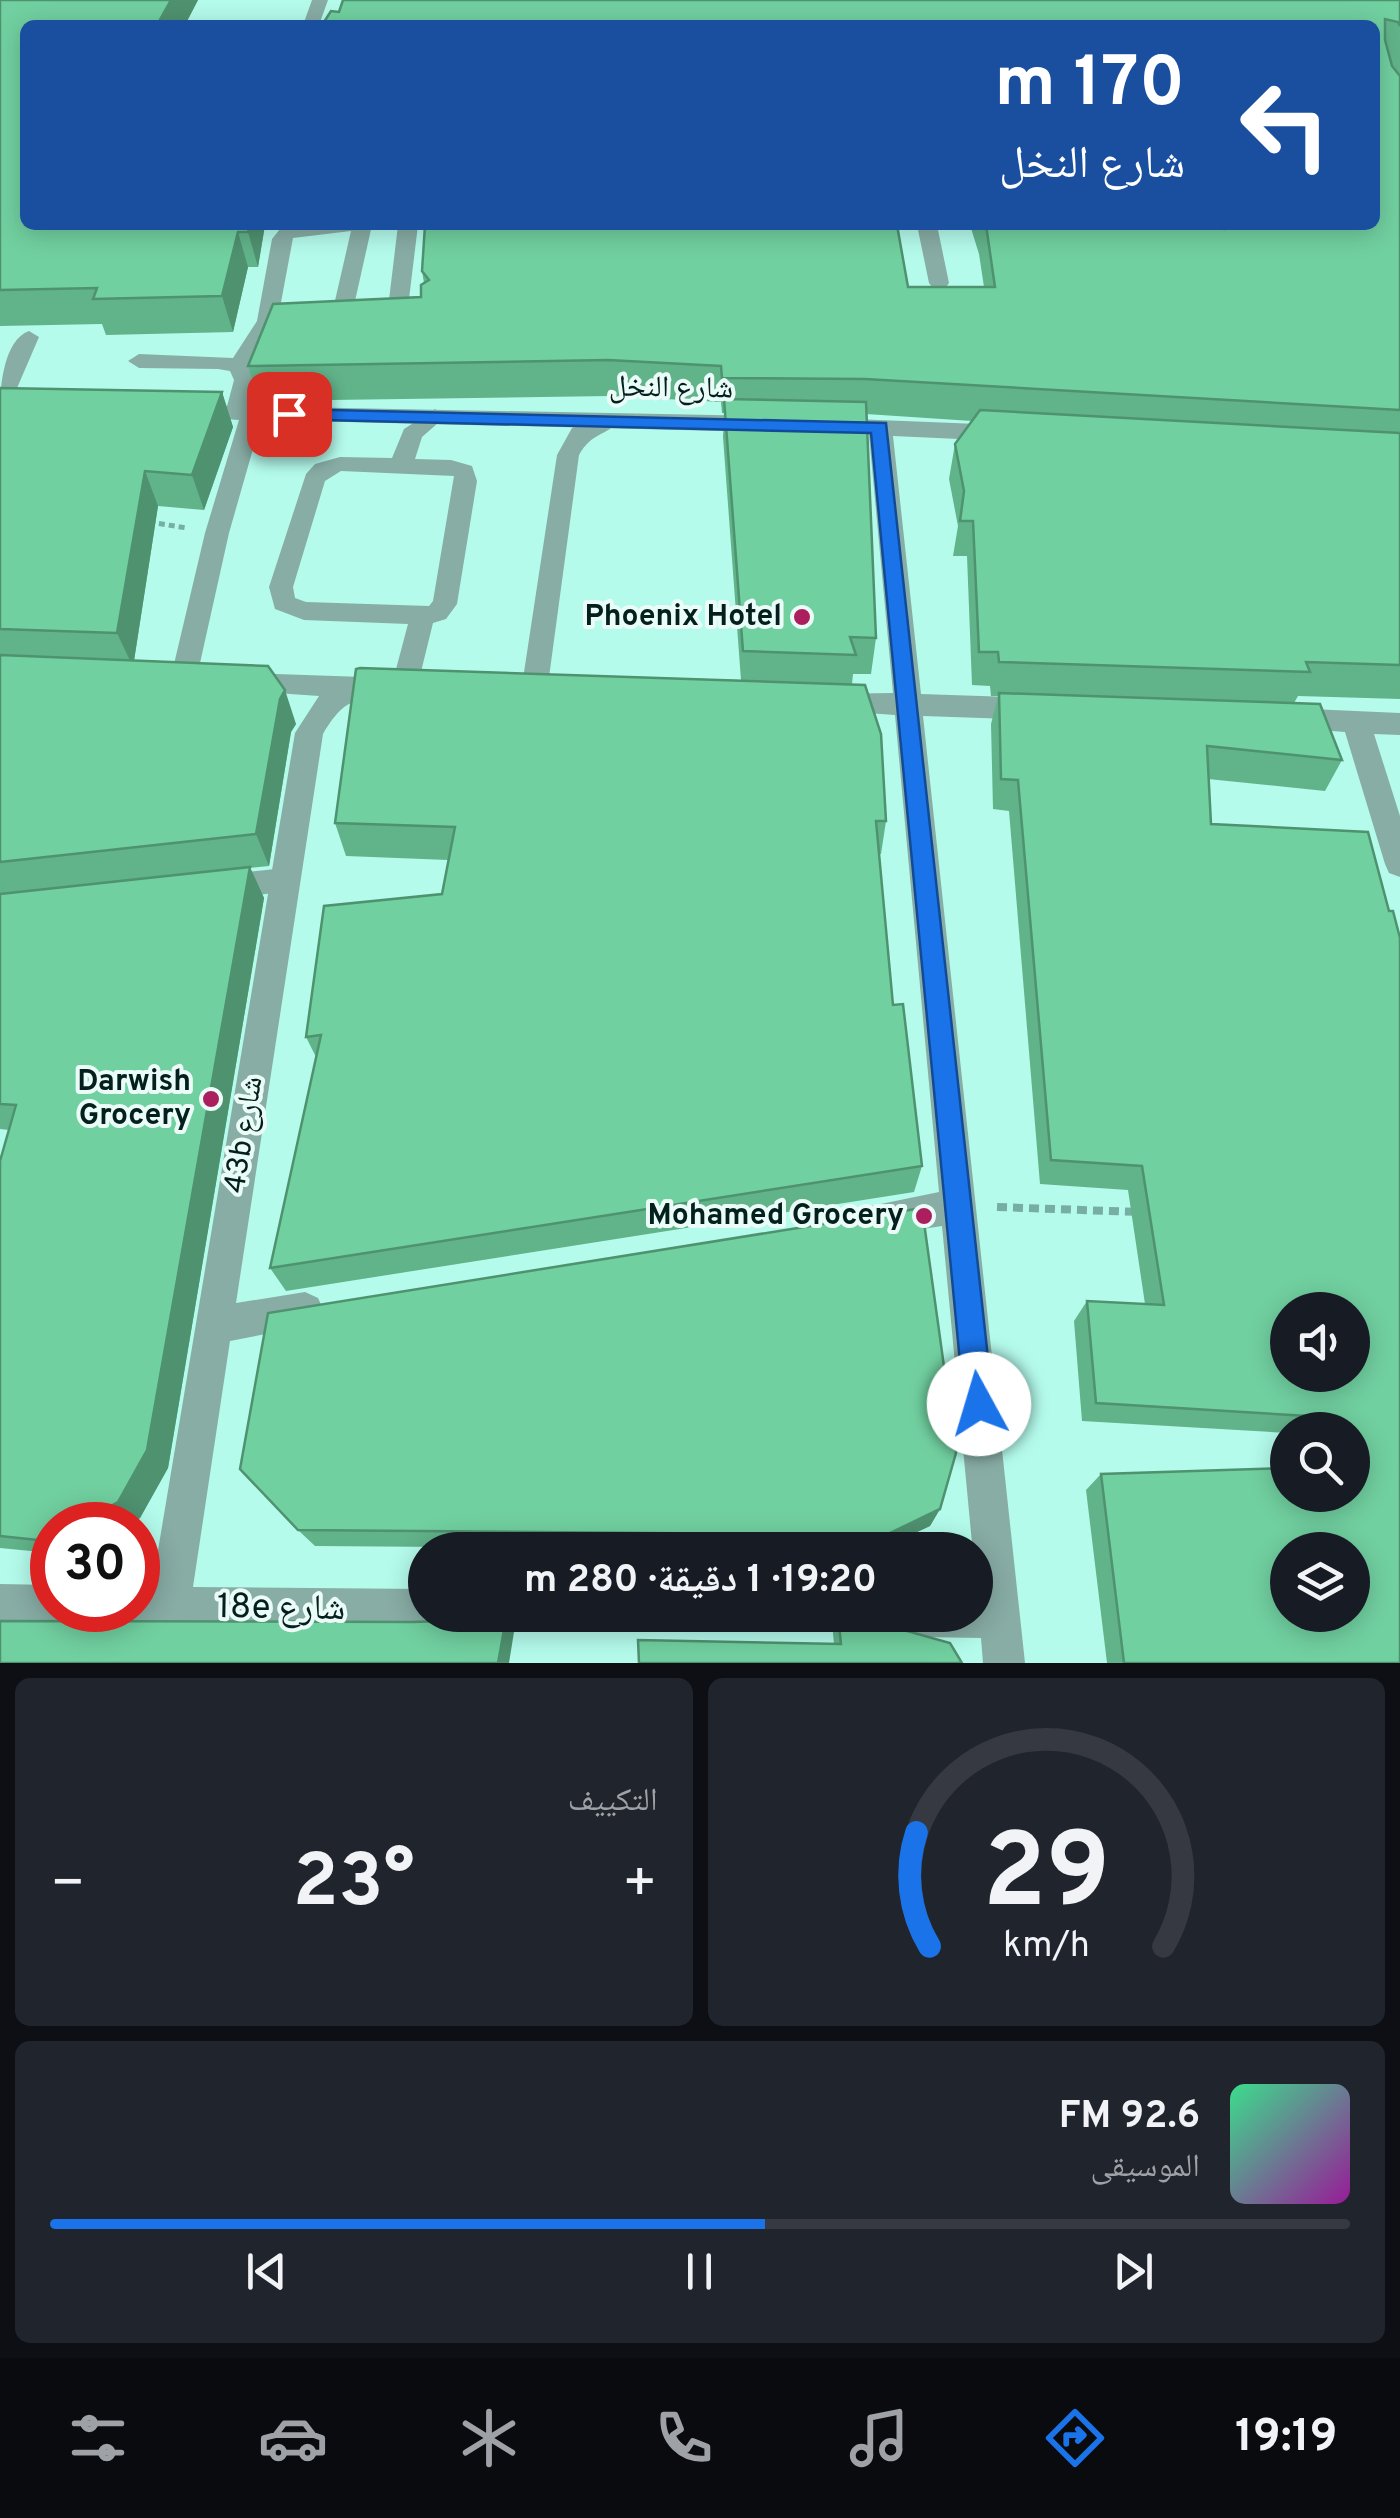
<!DOCTYPE html>
<html lang="ar">
<head>
<meta charset="utf-8">
<style>
	:root { --surface:#171b24; --page:#20242c; --text:#f1f3f6; --muted:#9ea1a6; --line:#363941; --accent:#1a73e8 }
	body { margin:0; font-family:Overpass,"Noto Naskh Arabic",sans-serif; background:var(--page); color:var(--text); direction:rtl; height:100vh; display:flex; flex-direction:column; font-size:38px; white-space:nowrap }
	* { box-sizing:border-box; margin:0 }
	p { font-size:32px; color:var(--muted) }
	.icon { flex:none; width:55px; height:55px; fill:none; stroke:currentColor; stroke-width:2; stroke-linecap:round; stroke-linejoin:round }
	.map { position:relative; height:1663px; overflow:hidden; direction:ltr }
	.side { display:flex; flex-direction:column; gap:15px; padding:15px; background:#0d0f14; flex:1 }
	.side>* { flex:none }
	.top-card { position:absolute; left:20px; top:20px; width:1360px; height:210px; border-radius:15px; box-shadow:0 5px 25px #0003; direction:rtl; background:#1a4fa0; color:#fff; overflow:hidden }
	.controls { position:absolute; left:1270px; top:1292px; display:grid; gap:20px }
	.controls a { display:grid; place-items:center; width:100px; height:100px; border-radius:50%; background:var(--surface); box-shadow:0 5px 25px #0003; font-size:50px }
	.speed { position:absolute; left:30px; top:1502px; display:flex; gap:20px; font-size:50px; font-weight:700; text-align:center }
	.speed>* { display:grid; place-content:center; width:130px; height:130px; border-radius:50%; background:var(--surface); box-shadow:0 5px 25px #0003; line-height:1 }
	.speed .limit { border:15px solid #d22; background:#fff; color:#111 }
	.pin { position:absolute; display:grid; place-items:center; width:85px; height:85px; color:#fff; margin:-42px; border-radius:20px; box-shadow:0 5px 15px #0006 }
	.me { position:absolute; width:110px; margin:-55px; rotate:354deg; stroke-linejoin:round; filter:drop-shadow(0 0 8px #0008) }
	.turn { display:flex; align-items:center; gap:35px; height:210px; padding:0 30px; font-size:45px }
	.turn .icon { width:130px; height:130px; stroke-width:2.5 }
	.turn b { display:block; font-size:70px; line-height:85px }
	.big { font-size:75px; font-weight:700; line-height:1.1 }
	.side .card { flex:1; display:flex; flex-direction:column; justify-content:center; gap:15px; min-width:0; padding:0 35px; border-radius:15px; background:var(--page) }
	.side .dial { align-items:center; gap:0 }
	.dial svg { height:260px; overflow:visible; fill:none; stroke:var(--line); stroke-width:7; stroke-linecap:round; text-anchor:middle }
	.dial text { fill:var(--text); stroke:none }
	.song { display:flex; align-items:center; gap:30px }
	.cover { width:120px; height:120px; border-radius:15px; background:linear-gradient(135deg,hsl(150 70% 55%),hsl(300 70% 35%)) }
	.played { height:10px; border-radius:5px; background:linear-gradient(90deg,var(--accent) 55%,var(--line) 55%) }
	.keys { display:flex; justify-content:space-around; direction:ltr }
	.heat { display:flex; justify-content:space-between; align-items:center; font-size:55px; direction:ltr }
	.side .tiles { flex:1; display:grid; gap:15px; grid-template-columns:1fr 1fr }
	.card:last-child { grid-column:span 2 }
	.trip { position:absolute; left:408px; top:1532px; width:585px; height:100px; border-radius:50px; background:var(--surface); box-shadow:0 5px 25px #0003; font-weight:700; line-height:100px; text-align:center; direction:rtl }
	.dock { display:flex; height:160px; justify-content:space-around; align-items:center; background:#090b0e; color:var(--muted) }
	.dock .icon { width:70px; height:70px }
	.dock .selected { color:var(--accent) }
	.dock b { font-size:45px; color:var(--text) }
	.map>svg:first-child { display:block }
</style>
</head>
<body>
<div class="map">
<svg width="1400" height="1663" viewBox="0 0 1400 1663">
	<rect width="100%" height="100%" fill="#b4fbec"/>
	<g fill="none" stroke-linecap="round" stroke-linejoin="round">
		<path stroke="#76aea3" stroke-width="5" stroke-dasharray="6 4" stroke-linecap="butt" d="M149,522l38,6"/>
		<path stroke="#76aea3" stroke-width="8" stroke-dasharray="10 6" stroke-linecap="butt" d="M997,1207l142,5"/>
		<path fill="#88ada5" fill-rule="evenodd" d="M312,0h16l-9,25h-16z
			M305,225h67l-19,85 -10,6 -69,10 -24,40 6,14 -7,28 11,1 3,5 -34,119 -33,148 -4,7h-18l-4,-7 35,-148 34,-113 -11,-1 -3,-5 9,-34 -4,-9 -12,-2 -79,-1 -11,-7 11,-7 94,4 24,-37 15,-82 8,-10zM351,231l-17,74 -55,8 14,-75z
			M398,225h20l-9,74 23,14 -3,4 -25,-2 -15,-15z
			M917,225h20l12,58 -3,4h-14l-3,-4z
			M29,331l10,6 -28,65 -11,7c0,-23 4,-69 29,-78z
			M435,409l11,7 -24,21 -7,22 36,1 21,6 5,15 -20,123 -11,15 -13,4 -16,65 -4,7h-18l-4,-7 17,-64 -104,-4 -29,-11 -6,-22 37,-113 9,-10 25,-7 52,1 12,-29zM341,471l113,5 -21,125 -4,5 -123,-4 -11,-4 -2,-11 32,-106z
			M609,413l8,2 3,5c-15,17 -28,12 -41,35l-32,237 -4,7h-18l-4,-7 36,-237 15,-27z
			M285,868l10,4 4,8 -4,8 -10,4 -65,7 -10,-4 -4,-8 4,-8 10,-4z"/>
		<path fill="#88ada5" fill-rule="evenodd" d="M189,405l574,11 12,8 -12,8 -582,-14 -4,-5 4,-5z
			M829,418l174,7 12,8 -12,8 -110,-5 28,258 116,4 10,3 4,8 -4,8 -10,3 -114,-4 102,947h-42l-2,-25 -121,-2 -15,-6 -6,-15h136l2,-19 -35,-370 -58,9 -13,-5 -5,-12 5,-12 68,-14 -44,-477 -72,-5 -4,-8 4,-8 70,-1 -24,-258 -48,-3 -4,-6z
			M244,673l149,5 10,3 4,7 -4,7c-41,13 -51,-10 -80,39l-87,569 69,-11 13,6 6,13 -6,13 -88,17 -37,246 232,2v26h19l-4,10 -15,6 -287,-3 -15,-6 -4,-12h19v-24h14l143,-853 24,-37 -85,-6 -4,-7 4,-7z
			M1288,708l112,5v22l-26,-1 26,82v61l-11,-4 -4,-9 -40,-132 -67,-5 -4,-8 4,-8z
			M0,1584l52,1v25h19l-4,11 -15,6 -52,-1z"/>
	</g>
	<path fill="#61b38a" fill-rule="evenodd" d="M0,0h198l-13,25h-160v200h240l-7,42h-10l-15,65 -127,3 -4,-11 -102,2z
		M343,0h1057v699l-102,-3 -4,7 26,1 22,56 -17,31 -117,-12 3,45 157,8 21,79h4l7,27v725h-293l-21,-173 15,-16 187,-6v27h64v-65h-64v3l-206,-12 -8,-100 13,-20 58,3 -17,-114 -88,-6 -31,-373 -16,-2 -2,-85 7,-28h-7l-1,-10 -18,-1 -5,-129h-14l5,-30 -9,-47 6,-35 17,-23 -106,-7 10,224 -5,36h-18l-1,10 13,1 16,49 5,87 -5,33h-2l14,151 10,-1 19,162 -8,26 -628,99 -16,-23 46,-211 -10,-20 18,-131 118,-12 6,-34 -102,-4 -11,-33 21,-154 4,-1 381,12 -18,-243 1,-24h-2l-1,-11 -111,-6 -351,5 -11,-35 25,-62 148,-7v-12l3,-2 -2,-12 3,-46h472l11,62h76l-5,-33 -9,-29h179l49,3 -1,-3h178v-200h-1053l9,-14 8,1zM1288,1310h64v65h-64zM1288,1550h64v65h-64z
		M0,388l222,4 11,35 -29,83 -46,-4 -24,155 162,63 -5,8 -22,134 -19,2 14,30 -96,570 -28,50 -13,7h-75v28l-52,-5v-387l9,-31 -9,-1z
		M940,1509l-10,17 -51,24 -564,-4 -17,-16z
		M836,1615h9l21,13 96,35 -128,-19 -2,-21z"/>
	<path fill="#4f9270" d="M171,0h27l-13,25h-28z
		M250,225h15l-7,42 -10,-35z
		M238,232l10,35 -15,65 -11,-36z
		M222,392l11,35 -29,83 -12,-35z
		M145,471l13,35 -25,161 -16,-34z
		M285,690l11,34 -5,8 -22,134 -13,-32 24,-135z
		M250,867l14,31 -96,570 -28,50 -13,7h-51z
		M940,1509l-10,17 -52,24 8,-15z
		M506,1619l8,13 -5,31h-11z"/>
	<path fill="#71d0a0" stroke="#4f9270" stroke-width="2.5" fill-rule="evenodd" d="M0,0h171l-14,25h-132v200h225l-2,7h-10l-16,64 -129,3 4,-11 -97,2z
		M343,0h1057v26l-2,-4 -13,-3v21l7,26 8,10v334l-535,-31 -143,-1 -1,-12 -113,-6 -360,6 25,-62 148,-7v-12l8,-5 -7,-9 3,-46h472l11,62h87l-9,-62h163l75,4 -2,-4h153v-200h-1053l9,-14 8,1z
		M0,388l222,4 -30,83 -47,-4 -28,162 -117,-4z
		M724,399l142,3 10,236 -26,-1 6,18 -113,-4z
		M980,410l420,23v232l-94,-3 4,10 -311,-10 -1,-10h-19l-6,-131h-13l4,-30 -9,-47z
		M0,655l268,11 17,24 -5,9 -24,135 -256,28z
		M360,668l505,17 16,49 5,87h-10l17,184 10,-1 19,162 -652,102 51,-233 -15,2 18,-131 118,-12 13,-67 -120,-4 21,-154z
		M999,693l321,11 22,56 -135,-14 4,78 157,8 21,79h4l7,27v725h-276l-23,-189 187,-6v27h64v-65h-11v-12l-245,-15 -9,-102 77,4 -22,-139 -91,-6 -33,-380 -17,-1zM1288,1310h64v65h-64zM1288,1550h64v65h-64z
		M250,867l-103,583 -29,52 -42,23h-24v13l-5,3 -47,-5v-375l16,-56 -16,-1v-210z
		M922,1208l34,245 -16,56 -54,26 -588,-5 -58,-61 28,-156z
		M838,1615h7l21,13 34,1 50,14 12,20h-323l-1,-23 203,4z
		M506,1619l-8,44h-498v-42l412,1z"/>
	<path fill="#1a73e8" stroke="#114b97" stroke-width="2.5" d="M289,409l597,14 107,981 -4,10 -10,4 -11,-4 -4,-10 -93,-971 -589,-14 -2,-5z"/>
	<g fill="#ac1f5e" stroke="#ebfcf8" stroke-width="4">
		<circle cx="802" cy="617" r="10"/>
		<circle cx="211" cy="1099" r="10"/>
		<circle cx="924" cy="1216" r="10"/>
	</g>
	<g text-anchor="middle" dominant-baseline="central" stroke-width="8" stroke-linejoin="round" paint-order="stroke">
		<g font-size="30" fill="#03201c" stroke="#ebfcf8">
			<text transform="translate(671 389) rotate(1)">شارع النخل</text>
			<text transform="translate(245 1135) rotate(-81)">43b شارع</text>
		</g>
		<g font-size="30" font-weight="bold" fill="#03201c" stroke="#ebfcf8" text-anchor="end">
			<text x="782" y="617">Phoenix Hotel</text>
			<text x="191" y="1082">Darwish<tspan x="191" dy="34">Grocery</tspan></text>
			<text x="904" y="1216">Mohamed Grocery</text>
		</g>
		<g font-size="35" fill="#03201c" stroke="#ebfcf8">
			<text transform="translate(281 1609) rotate(1)">18e شارع</text>
		</g>
	</g>
</svg>
<div class="controls">
<a><svg class="icon" aria-label="sound" viewBox="0 0 24 24"><path d="M4 9h4l5-4v14l-5-4H4zM17 9q2 3 0 6"/></svg></a>
<a><svg class="icon" aria-label="search" viewBox="0 0 24 24"><circle cx="10" cy="10" r="6"/><path d="M15 15l6 6"/></svg></a>
<a><svg class="icon" aria-label="layers" viewBox="0 0 24 24"><path d="M12 4l9 5-9 5-9-5zM3 14l9 5 9-5"/></svg></a>
</div>
<div class="speed"><div class="limit">30</div></div>
<div class="pin" style="left:289px;top:414px;background:#d93025"><svg class="icon" aria-label="arrive" viewBox="0 0 24 24"><path d="M6 21V4h12l-3 4 3 4H6"/></svg></div>
<svg class="me" style="left:979px;top:1404px" viewBox="-20 -20 40 40"><circle r="19" fill="#fff"/><path d="M0-13L10 11 0 6-10 11z" fill="#1a73e8"/></svg>
<div class="trip">19:20 · 1 دقيقة · 280 m</div>
<div class="top-card">
<div class="turn"><svg class="icon" aria-label="left" viewBox="0 0 24 24"><path d="M17 20v-9H6M10 6l-5 5 5 5"/></svg><div><b>170 m</b>شارع النخل</div></div>
</div>
</div>
<section class="side">
<div class="tiles">
<div class="card dial"><svg viewBox="0 0 100 80">
<path d="M14 69A42 42 0 1 1 86 69"/>
<path d="M14 69A42 42 0 0 1 10 34" stroke="#1a73e8"/>
<text x="50" y="56" font-size="32" font-weight="700">29</text>
<text x="50" y="72" font-size="11">km/h</text>
</svg></div>
<div class="card"><p>التكييف</p>
<div class="heat"><a>−</a><b class="big">23°</b><a>+</a></div>
</div>
<div class="card">
<div class="song"><i class="cover"></i><div><b>92.6 FM</b><p>الموسيقى</p></div></div>
<div class="played"></div>
<div class="keys"><svg class="icon" aria-label="previous" viewBox="0 0 24 24"><path d="M18 5L8 12l10 7zM5 5v14"/></svg><svg class="icon" aria-label="pause" viewBox="0 0 24 24"><path d="M8 5v14M16 5v14"/></svg><svg class="icon" aria-label="next" viewBox="0 0 24 24"><path d="M6 5l10 7-10 7zM19 5v14"/></svg></div>
</div>
</div>
</section>
<nav class="dock">
<b>19:19</b>
<svg class="icon selected" aria-label="directions" viewBox="0 0 24 24"><path d="M12 3l9 9-9 9-9-9zM9 14v-3h6M13 9l2 2-2 2"/></svg>
<svg class="icon" aria-label="music" viewBox="0 0 24 24"><path d="M9 18V5l10-2v13"/><circle cx="6" cy="18" r="3"/><circle cx="16" cy="16" r="3"/></svg>
<svg class="icon" aria-label="phone" viewBox="0 0 24 24"><path d="M5 4h4l2 5-3 2q2 4 5 5l2-3 5 2v4C11 20 4 13 5 4z"/></svg>
<svg class="icon" aria-label="climate" viewBox="0 0 24 24"><path d="M12 3v18M4 7l16 10M4 17L20 7"/></svg>
<svg class="icon" aria-label="car" viewBox="0 0 24 24"><path d="M5 17H2v-5l4-1 3-4h7l3 4 3 1v5h-3M9 17h6M6 11h13"/><circle cx="7" cy="17" r="2"/><circle cx="17" cy="17" r="2"/></svg>
<svg class="icon" aria-label="filters" viewBox="0 0 24 24"><path d="M4 7h16M4 17h16"/><circle cx="9" cy="7" r="2"/><circle cx="15" cy="17" r="2"/></svg>
</nav>
</body>
</html>
